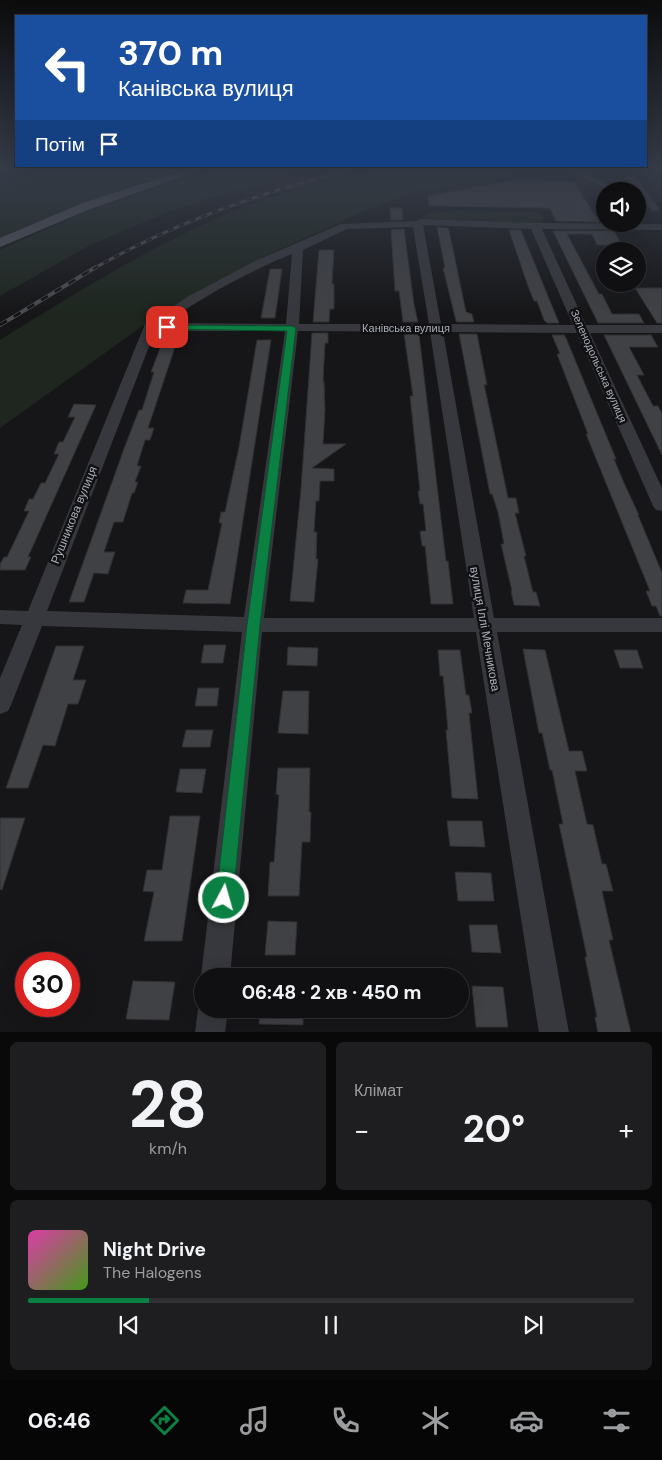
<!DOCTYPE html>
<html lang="uk">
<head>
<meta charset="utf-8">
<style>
	:root { --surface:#101012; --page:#1e1e20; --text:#f1f3f6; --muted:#9c9d9f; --line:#303032; --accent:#0b8043 }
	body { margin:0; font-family:"DM Sans",sans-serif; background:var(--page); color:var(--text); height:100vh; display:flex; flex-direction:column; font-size:19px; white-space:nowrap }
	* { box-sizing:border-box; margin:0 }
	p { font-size:16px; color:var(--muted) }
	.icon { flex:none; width:28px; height:28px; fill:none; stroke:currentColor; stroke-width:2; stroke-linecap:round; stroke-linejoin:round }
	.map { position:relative; height:1032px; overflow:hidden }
	.sheet { display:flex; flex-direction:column; gap:10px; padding:10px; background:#09090a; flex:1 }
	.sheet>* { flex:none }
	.guide { position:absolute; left:15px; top:15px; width:632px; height:152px; border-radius:0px; box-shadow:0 5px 20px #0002,0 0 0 1px var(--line); background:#1a4fa0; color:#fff; overflow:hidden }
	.fabs { position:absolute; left:596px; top:182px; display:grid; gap:10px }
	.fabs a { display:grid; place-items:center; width:50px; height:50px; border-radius:50%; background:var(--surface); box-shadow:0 5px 20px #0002,0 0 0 1px var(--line); font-size:25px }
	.speed { position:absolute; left:15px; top:952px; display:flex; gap:10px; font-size:25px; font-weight:700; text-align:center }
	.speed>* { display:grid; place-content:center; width:65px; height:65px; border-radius:50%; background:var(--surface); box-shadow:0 5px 20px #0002,0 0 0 1px var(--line); line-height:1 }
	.speed .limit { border:8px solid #d22; background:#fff; color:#111 }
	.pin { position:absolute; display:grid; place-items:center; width:42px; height:42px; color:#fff; margin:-21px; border-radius:10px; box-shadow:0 2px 8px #0006 }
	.me { position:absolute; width:55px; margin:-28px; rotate:6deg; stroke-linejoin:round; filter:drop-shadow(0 0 4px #0008) }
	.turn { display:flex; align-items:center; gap:18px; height:105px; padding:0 20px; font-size:22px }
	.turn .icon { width:65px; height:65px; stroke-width:2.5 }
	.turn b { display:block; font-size:35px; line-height:42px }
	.then { display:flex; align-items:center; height:48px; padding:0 20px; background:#0003; gap:10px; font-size:19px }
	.big { font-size:38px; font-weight:700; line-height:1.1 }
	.sheet .card { flex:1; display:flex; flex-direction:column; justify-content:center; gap:8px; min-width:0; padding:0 18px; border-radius:8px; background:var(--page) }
	.sheet .dial { align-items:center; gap:0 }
	.dial b { font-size:65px; line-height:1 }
	.song { display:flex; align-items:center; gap:15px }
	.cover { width:60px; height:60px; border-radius:8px; background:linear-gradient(135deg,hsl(320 70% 55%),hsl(100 70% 35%)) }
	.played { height:5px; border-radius:2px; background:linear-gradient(90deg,var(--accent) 20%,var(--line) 20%) }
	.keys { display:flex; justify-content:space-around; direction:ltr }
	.heat { display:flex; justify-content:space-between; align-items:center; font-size:28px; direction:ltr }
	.sheet .tiles { flex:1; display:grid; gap:10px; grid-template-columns:1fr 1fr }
	.card:last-child { grid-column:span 2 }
	.trip { position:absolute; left:194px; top:968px; width:275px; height:50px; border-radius:25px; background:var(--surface); box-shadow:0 5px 20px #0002,0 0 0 1px var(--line); font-weight:700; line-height:50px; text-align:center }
	.menu { display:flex; height:80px; justify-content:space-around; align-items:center; background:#060607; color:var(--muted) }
	.menu .icon { width:35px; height:35px }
	.menu .on { color:var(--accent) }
	.menu b { font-size:22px; color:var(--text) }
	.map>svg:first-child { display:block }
</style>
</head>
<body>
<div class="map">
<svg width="662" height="1033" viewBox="0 0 662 1033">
	<rect width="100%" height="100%" fill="#161618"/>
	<path fill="#1e261f" d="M0,169h192c-65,19 -131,39 -192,70z
		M215,169h92l-137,42 -80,34 -90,51v-46l92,-41z
		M376,169h169l-135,25 -44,16 -103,47 -119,68 -144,103v-88c74,-46 147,-92 227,-126 48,-20 99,-33 149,-45z
		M454,211l82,1 5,2 1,9 -119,-4v-3l6,-3z"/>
	<path fill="#404145" stroke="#303034" d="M517,180l57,2 25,40 -43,-1 -6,-13 -121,-2 -1,-10z
		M390,208h12l1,12h-12z
		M437,227l11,1 1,2 17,82 6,2 2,8h-17l-1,-1 -13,-53h2z
		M404,229l10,75 4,18h-15l-4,-31h-4l-4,-61z
		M509,230h12l38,93h-12l-3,-3 -7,-19h-3l-6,-15z
		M553,231h61l8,14h-25l-5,-11h-25l32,60h3l10,20h27l5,9h-46z
		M319,250h15l-2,34h2v25h-4l-1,13h-16z
		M270,269h12l-7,49h-14z
		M635,288h27v35h-5z
		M312,333h16v10h-3l-2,38h1l1,29 -2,34h23l-34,24 22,1v12h-14l-1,20h-3l-2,31h3l-1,27h2l-4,43 -24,-1 11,-112z
		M404,334h15l27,227h2l5,43h-22l-6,-58h-3l-2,-15h6l-3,-27h-3l-2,-13h2l-10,-95h3z
		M459,334h18l10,51 -3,-1 24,114h8l3,15h-4l11,43h-2l9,36h3l4,14 -26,-1 -3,-14h1l-11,-47h3l-6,-32 -6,-18h-2z
		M552,335h12l2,3 50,121h-2l10,24 15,32h-1l24,58v43h-2l-4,-10h-4l-6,-15h4l-64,-157h2l-31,-80h3z
		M604,335h47l7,12h-29l15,28h-7l16,31h5l4,8v41z
		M164,338h14l-30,90h6l-4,12h-5l-8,26h4l-6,16h3l-4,11h-2l-9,29h-9l-10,30h11l-7,22 -14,-1 -10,29h-15l56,-156 14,-36h3l12,-38h-3z
		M257,340h14l-41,264 -47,-1 3,-13h22l14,-67h-3l2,-11h4l14,-65z
		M74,404l22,1 -68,152h3l-6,13h-25v-6l4,-7h3l22,-46h-5l5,-12h4l8,-16h4l14,-29h-5l5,-12h4l12,-25h-7z
		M204,645h22l-3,18h-22z
		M56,646h28l-11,34h13l-8,24h-10l-13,42 -12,-1 -15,43h-22z
		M288,647l30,1 -1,18 -30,-1z
		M523,649l22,1 24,101h13l5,20h-12l12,53 6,1 9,39h4l7,27h-11l11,49h-4l22,93h-33l-3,-16h2l-12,-60h2l-28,-133h4l-11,-54h-2l-8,-37h-3z
		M438,650h22l6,45h3l3,18h-3l9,86 -26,-1 -6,-68h2l-5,-54h-3z
		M614,650h23l6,18h-23z
		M198,688h21l-2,18h-22z
		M283,691h26l-1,43 -30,-1z
		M186,730h27l-3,17h-28z
		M278,768h32l-1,44h2l-1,30h-8l-3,54h-31l2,-34h4l5,-67 -3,-1z
		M180,769h26l-4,24 -26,-1z
		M170,816h30l-18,125h-38l10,-49 -11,-1 4,-21h15z
		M0,818h25l-23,72 -2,-1z
		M447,821h35l3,26 -35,-1z
		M455,872l36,1 3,28h-36z
		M268,921l29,1 -2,33h-30z
		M469,925h28l4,28 -29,-1z
		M133,981l42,1 -6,38 -43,-1z
		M472,986l31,1 5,40h-32z
		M260,1009h43v16l-44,-1z"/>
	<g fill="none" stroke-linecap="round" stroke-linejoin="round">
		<path fill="#37383d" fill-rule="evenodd" d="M563,169h12l50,22h-12z
			M620,169h9l29,38v4h-6z
			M421,219l114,4 127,1v6l-120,-1 44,96h76v8h-72l72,155v23l-6,-1 -3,-4 -76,-173 -134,-1 51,286h168v14h-165l72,401h-30l-63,-401h-214l-32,344h-28v2l-1,-2 41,-344 -200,-6 -31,79 -3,6 -8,3v-36l22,-53 -22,-1v-14l28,1 117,-287 44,-28 66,-35 86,-37 75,-3zM423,225l108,4 42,96 -132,-1zM413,227l16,97h-130l4,-74 44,-21zM292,254l-6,70 -122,-1c41,-27 83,-51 128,-69zM155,331h130l-41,286 -197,-6zM298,331l132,1 44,286h-210z
			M202,998v11h26l-3,24h-30l3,-24z"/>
		<path fill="#53555c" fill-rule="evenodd" d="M187,169h17l-116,41 -88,37v-9l80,-34z"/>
		<g stroke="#4a4c52" stroke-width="3">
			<path id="rail-far1" d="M93,269c82,-47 171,-78 261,-100"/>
		</g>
		<g stroke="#4a4c52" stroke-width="4">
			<path id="rail" d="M0,325l96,-58"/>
		</g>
		<use href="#rail-far1" stroke="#111113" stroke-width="2" stroke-dasharray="6" stroke-linecap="butt"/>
		<use href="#rail" stroke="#111113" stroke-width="2.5" stroke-dasharray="8" stroke-linecap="butt"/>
	</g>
	<linearGradient id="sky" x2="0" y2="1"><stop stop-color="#0c0c0d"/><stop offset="0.54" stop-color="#363c48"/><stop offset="1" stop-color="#363c48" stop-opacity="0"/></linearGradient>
	<rect width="662" height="314" fill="url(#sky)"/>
	<path fill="#0b8043" stroke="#07532c" d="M164,325l128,1 4,2 -36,297 -27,273 -2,6 -7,3 -6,-3 -2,-6 31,-273 40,-294 -120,-2h-3z"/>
	<g text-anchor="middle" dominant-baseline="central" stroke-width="5" stroke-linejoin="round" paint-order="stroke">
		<g font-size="11" fill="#a8adb8" stroke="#111113">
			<text x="406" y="328">Канівська вулиця</text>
			<text transform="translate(599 366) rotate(66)">Зеленодольська вулиця</text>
		</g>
		<g font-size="12" fill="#a8adb8" stroke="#111113">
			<text transform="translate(74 515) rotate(-68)">Рушникова вулиця</text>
			<text transform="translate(485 629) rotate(80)">вулиця Іллі Мечникова</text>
		</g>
	</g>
</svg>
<div class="fabs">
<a><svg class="icon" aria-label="sound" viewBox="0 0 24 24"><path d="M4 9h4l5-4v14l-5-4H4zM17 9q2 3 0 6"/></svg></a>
<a><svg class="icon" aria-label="layers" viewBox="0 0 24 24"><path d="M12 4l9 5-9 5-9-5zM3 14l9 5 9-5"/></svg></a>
</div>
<div class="speed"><div class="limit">30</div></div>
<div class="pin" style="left:167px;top:327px;background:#d93025"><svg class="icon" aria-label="arrive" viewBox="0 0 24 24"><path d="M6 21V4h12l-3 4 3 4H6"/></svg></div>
<svg class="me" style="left:224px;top:898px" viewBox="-20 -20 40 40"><circle r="17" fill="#0b8043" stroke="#fff" stroke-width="3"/><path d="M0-11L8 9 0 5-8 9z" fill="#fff"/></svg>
<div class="trip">06:48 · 2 хв · 450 m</div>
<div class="guide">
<div class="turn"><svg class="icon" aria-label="left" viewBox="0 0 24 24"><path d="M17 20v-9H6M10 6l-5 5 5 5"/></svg><div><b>370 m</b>Канівська вулиця</div></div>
<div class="then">Потім<svg class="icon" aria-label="arrive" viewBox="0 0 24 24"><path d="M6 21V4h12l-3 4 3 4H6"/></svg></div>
</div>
</div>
<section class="sheet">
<div class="tiles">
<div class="card dial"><b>28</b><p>km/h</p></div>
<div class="card"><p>Клімат</p>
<div class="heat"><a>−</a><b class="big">20°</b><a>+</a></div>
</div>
<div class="card">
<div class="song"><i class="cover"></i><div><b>Night Drive</b><p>The Halogens</p></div></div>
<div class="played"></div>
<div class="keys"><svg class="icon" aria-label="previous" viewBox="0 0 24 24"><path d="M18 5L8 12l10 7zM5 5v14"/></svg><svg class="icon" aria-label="pause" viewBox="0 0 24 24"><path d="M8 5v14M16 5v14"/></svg><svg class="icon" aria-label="next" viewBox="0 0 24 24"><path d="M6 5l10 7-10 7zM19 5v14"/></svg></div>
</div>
</div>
</section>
<nav class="menu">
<b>06:46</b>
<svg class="icon on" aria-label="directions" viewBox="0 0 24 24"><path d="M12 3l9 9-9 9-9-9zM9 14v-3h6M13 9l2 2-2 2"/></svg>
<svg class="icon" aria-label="music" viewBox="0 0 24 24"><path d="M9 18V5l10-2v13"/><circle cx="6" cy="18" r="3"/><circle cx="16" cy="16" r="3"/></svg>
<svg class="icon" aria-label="phone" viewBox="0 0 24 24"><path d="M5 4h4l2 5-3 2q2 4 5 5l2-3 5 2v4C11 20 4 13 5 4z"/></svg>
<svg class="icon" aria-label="climate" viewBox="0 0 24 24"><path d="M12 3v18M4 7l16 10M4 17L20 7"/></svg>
<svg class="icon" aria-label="car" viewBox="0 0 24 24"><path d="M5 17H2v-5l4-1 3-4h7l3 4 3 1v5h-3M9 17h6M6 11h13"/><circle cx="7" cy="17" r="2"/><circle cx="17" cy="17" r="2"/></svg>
<svg class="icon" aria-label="filters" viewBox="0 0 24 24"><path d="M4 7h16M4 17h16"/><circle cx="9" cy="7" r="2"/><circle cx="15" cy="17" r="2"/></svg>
</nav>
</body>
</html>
